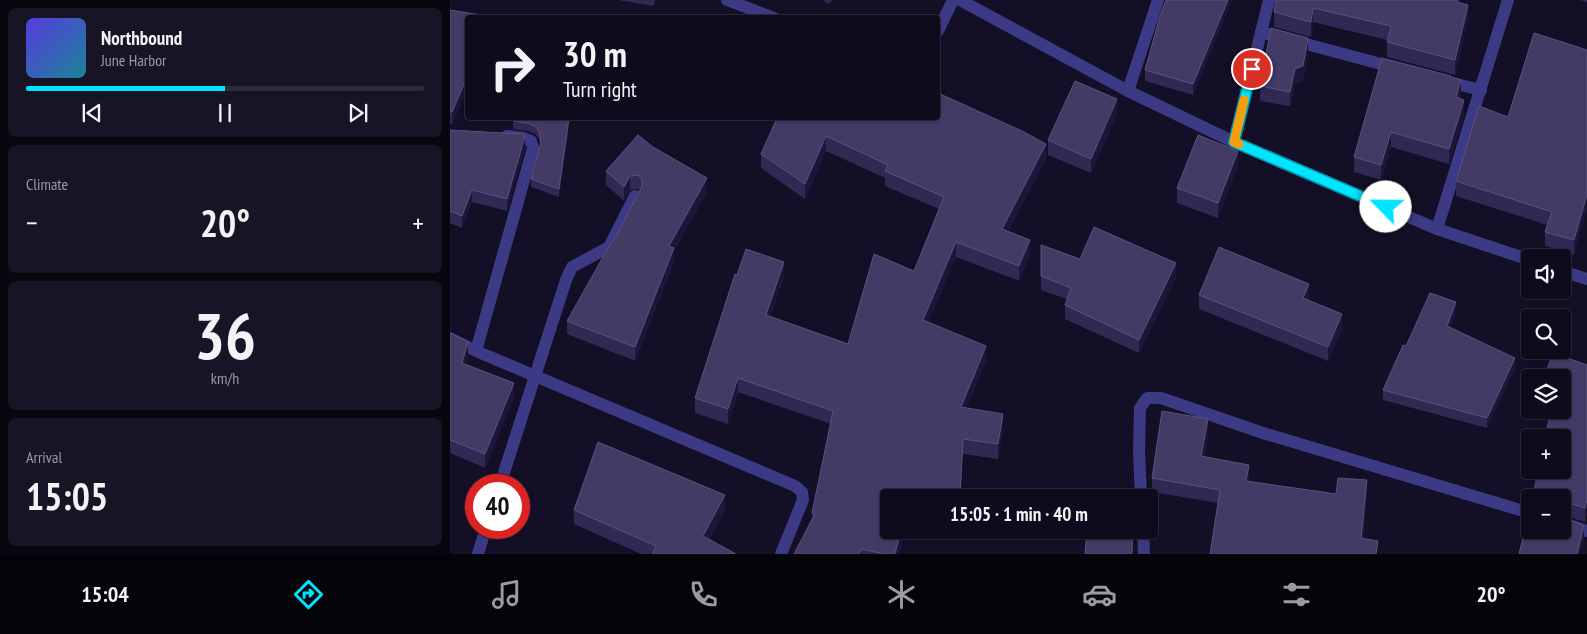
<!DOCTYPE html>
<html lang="en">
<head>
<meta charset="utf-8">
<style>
	:root { --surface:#0e0b1c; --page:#171425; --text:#f1f3f6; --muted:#9b9ba3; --line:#2e2b3b; --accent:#00e5ff }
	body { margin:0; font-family:"PT Sans Narrow",sans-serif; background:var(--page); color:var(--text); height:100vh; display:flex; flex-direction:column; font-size:19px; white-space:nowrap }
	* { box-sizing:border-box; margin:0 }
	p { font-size:16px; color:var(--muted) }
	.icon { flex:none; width:28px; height:28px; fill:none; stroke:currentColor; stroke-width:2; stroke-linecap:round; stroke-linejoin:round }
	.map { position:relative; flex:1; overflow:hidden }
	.drawer { display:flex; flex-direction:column; gap:8px; padding:8px; background:#08060f; width:450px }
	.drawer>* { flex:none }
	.top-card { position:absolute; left:15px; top:15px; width:475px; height:105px; border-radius:5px; box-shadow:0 1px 4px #0004,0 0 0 1px var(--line); background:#0e0b1c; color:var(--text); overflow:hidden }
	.controls { position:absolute; left:1071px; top:249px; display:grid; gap:10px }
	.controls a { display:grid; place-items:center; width:50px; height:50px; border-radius:5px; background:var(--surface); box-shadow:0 1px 4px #0004,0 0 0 1px var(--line); font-size:25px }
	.speed { position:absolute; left:15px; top:474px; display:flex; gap:10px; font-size:25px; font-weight:700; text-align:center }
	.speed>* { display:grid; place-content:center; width:65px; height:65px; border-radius:50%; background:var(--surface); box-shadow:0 1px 4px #0004,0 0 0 1px var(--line); line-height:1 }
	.speed .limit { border:8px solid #d22; background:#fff; color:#111 }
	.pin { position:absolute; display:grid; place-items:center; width:42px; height:42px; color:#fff; margin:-21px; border:2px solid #fff; border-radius:50%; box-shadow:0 1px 5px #0007 }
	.me { position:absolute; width:55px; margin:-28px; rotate:293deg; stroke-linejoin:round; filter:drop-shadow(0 0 4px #0008) }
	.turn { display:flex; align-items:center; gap:18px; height:105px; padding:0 15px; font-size:22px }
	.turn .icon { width:65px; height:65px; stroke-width:2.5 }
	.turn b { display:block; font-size:35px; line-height:42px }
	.big { font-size:38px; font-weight:700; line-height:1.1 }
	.drawer .card { flex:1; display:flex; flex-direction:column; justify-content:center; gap:8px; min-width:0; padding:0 18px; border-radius:8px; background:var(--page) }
	.drawer .dial { align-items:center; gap:0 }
	.dial b { font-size:65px; line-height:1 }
	.song { display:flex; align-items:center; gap:15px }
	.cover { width:60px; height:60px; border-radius:8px; background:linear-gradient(135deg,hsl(250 70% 55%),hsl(190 70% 35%)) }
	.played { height:5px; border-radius:2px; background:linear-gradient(90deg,var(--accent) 50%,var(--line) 50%) }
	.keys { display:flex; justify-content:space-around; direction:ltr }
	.heat { display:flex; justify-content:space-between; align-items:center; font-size:28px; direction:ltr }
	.trip { position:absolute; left:430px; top:489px; width:278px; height:50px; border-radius:5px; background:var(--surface); box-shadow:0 1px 4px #0004,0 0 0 1px var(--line); font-weight:700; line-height:50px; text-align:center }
	.tab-bar { display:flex; height:80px; justify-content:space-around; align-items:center; background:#06040b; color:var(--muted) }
	.tab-bar .icon { width:35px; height:35px }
	.tab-bar .on { color:var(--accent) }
	.tab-bar b { font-size:22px; color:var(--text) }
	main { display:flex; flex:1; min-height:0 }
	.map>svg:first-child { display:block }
</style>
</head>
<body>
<main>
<section class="drawer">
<div class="card">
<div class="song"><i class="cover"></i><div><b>Northbound</b><p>June Harbor</p></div></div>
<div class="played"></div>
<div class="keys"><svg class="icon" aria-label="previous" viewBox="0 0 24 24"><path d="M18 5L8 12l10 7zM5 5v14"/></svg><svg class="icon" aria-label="pause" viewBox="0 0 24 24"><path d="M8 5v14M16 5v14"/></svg><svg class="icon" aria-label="next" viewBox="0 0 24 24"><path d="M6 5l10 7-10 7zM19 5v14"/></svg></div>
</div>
<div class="card"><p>Climate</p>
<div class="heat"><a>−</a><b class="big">20°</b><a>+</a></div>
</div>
<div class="card dial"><b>36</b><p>km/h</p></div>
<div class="card"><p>Arrival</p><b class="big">15:05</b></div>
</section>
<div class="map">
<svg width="1137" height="554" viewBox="0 0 1137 554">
	<rect width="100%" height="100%" fill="#130f26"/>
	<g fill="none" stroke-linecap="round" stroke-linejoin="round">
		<path stroke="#3d3a85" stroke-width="12" d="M277,0l47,18
			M488,31l15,-31
			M811,32l135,36
			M994,81l37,9
			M678,91l30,-91
			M784,142l35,-142
			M987,229l71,-229
			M0,338l26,13 319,135 7,6 1,8 -22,54
			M26,351l57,-203 -2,-7 -7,-3 -17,-2
			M50,485l66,-205 6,-13 37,-20 26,-51
			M691,498l-2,-48 1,-42 7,-10h14l102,35 267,80
			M1112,523l25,8
			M693,530l1,24
			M28,554l8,-26"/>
		<path stroke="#3d3a85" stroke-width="12" d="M510,0l168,91 106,51 203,87 93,31
			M1112,271l25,8"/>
	</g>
	<path fill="#312854" d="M168,0h37l-1,6z
		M372,0h10l-3,4z
		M716,0h66l-39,95 -48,-14v-11z
		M826,0l184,3 8,16 -13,56 -68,-18v-17l-74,-18 -2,15 -37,-10v-15z
		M1130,0h7v2z
		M0,10l18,8v69l-16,37h-2z
		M1137,50l-13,205 -29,-9v-14l2,-7 -91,-29v-15l52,-64z
		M858,53l-5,28 -8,2 -5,23 -30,-5v-15z
		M1001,77l10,18 -1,3 4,16 -15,50 -58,-17 -10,33 -27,-8v-15z
		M667,114l-26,59 -43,-18v-15z
		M63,118h57l-11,79 -28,-10v-8l9,-34 -1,-6 -4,-5 -8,-3 -14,-2z
		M327,118l269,41 -38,73 22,22 -11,27 -63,-24 -28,65 58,39 -20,47 37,21 -5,30 -35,-5 -74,44v32h70v6l-55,-3 -5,21h-105l18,-36v-5l19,-89 -93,-32 -10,32 -33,-11v-15l42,-123 47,2 -14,40 78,27 66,-73 25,-62 -54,-23v-8l-59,-27 -21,48 -44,-31v-14z
		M0,130l75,18 -18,63 -35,-9 -10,26 -12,-5z
		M203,147l54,45 -33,59v11l-39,99 -68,-27v-13l49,-84 24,-47 -2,-1 -8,1 -6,11 -18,-16v-14z
		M788,165l-20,53 -41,-15v-15z
		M591,245l39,14 96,18 -37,76 -74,-34v-14l2,-6 -26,-9z
		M749,295l110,4 -1,1 34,29 -14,32 -129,-52z
		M1006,312l-6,15 65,41 -28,60 -104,-28v-10l23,-44z
		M0,333l18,23 -2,8 48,33 -29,71 -35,-15z
		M1137,365v148l-2,9 -23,-7v-17h-28v-6l28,-82z
		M758,432l-4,25 45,21v3l87,13h31l-4,45 15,15 -160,-51 -66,-11v-14z
		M124,510h151l-16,30 27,14h-95l-67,-30z"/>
	<path fill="#1d163a" d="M778,0h4l-39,95v-11z
		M1018,5v14l-13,56v-15z
		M863,8v14l-2,15v-15z
		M858,38v15l-5,28 -8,2 -5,23v-14l5,-23z
		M18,75v12l-16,37v-12z
		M1011,80v15l-5,17v-15z
		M667,99v15l-26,59v-14z
		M1014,100v14l-15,50v-15z
		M119,118h1l-11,79v-8z
		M941,132v15l-10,33v-15z
		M75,136v12l-18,63v-12z
		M376,136v15l-21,48v-15z
		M596,144v15l-44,85v-15z
		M788,151v14l-20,53v-15z
		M180,176v14l-6,11v-14z
		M257,178v14l-33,59v11l-39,99v-14l34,-101z
		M22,190v12l-10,26v-12z
		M1137,195v14l-13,46v-15z
		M580,240v14l-11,27v-15z
		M506,242v15l-33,78v-15z
		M334,262v15l-18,53v-15z
		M726,263v14l-37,76v-13z
		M859,284v15l-6,14v-15z
		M1006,302v10l-9,24v-10z
		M892,314v15l-14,32v-14z
		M18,342v14l-6,21v-14z
		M536,346v15l-25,61v-15z
		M1065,358v10l-28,60v-10z
		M288,378v14l-10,32v-15z
		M64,383v14l-29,71v-14z
		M553,414v15l-5,30v-15z
		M758,419v13l-7,38v-14z
		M513,439v15l-2,44h-1z
		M799,465v13l-3,16v-13z
		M917,480v14l-6,58v-14z
		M275,495v15l-22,41v-15z
		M1137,499v14l-2,9v-14z
		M1134,526v14l-4,14h-3z
		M451,530h3v3l-5,21h-4z"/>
	<path fill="#433a66" stroke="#5a527e" d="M716,0h62l-35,84 -48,-14 15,-54z
		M826,0h182l-1,2 11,3 -13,55 -68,-18 4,-16 -78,-18 -2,14 -37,-10z
		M0,10l43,7 -25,1v57l-16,37h-2z
		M821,28l37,10 -5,28 -8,3 -5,23 -30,-6z
		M1084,33l53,17v145l-13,45 -29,-8 7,-20 -96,-31 23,-75 29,11z
		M932,58l69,18v1l10,3 -5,17 8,3 -15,49 -58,-17 -10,33 -27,-8z
		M625,81l42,18 -26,60 -43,-19z
		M488,93l84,38 24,13 -44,85 28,11 -11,26 -63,-24 -33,78 63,26 -25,61 42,7 -5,30 -35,-5 -3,59h-71v32h12l-6,24h-11l-23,-5 -2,5h-65l21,-40 -3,-1 21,-102 -95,-33 -10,31 -33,-11 40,-124 2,1 9,-26 38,13 -18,53 82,29 26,-90 40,17 30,-74 -59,-26 3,-6 -62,-29 -21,48 -44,-30 16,-36h161z
		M63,118h56l-10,71 -28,-10 10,-37 -2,-11 -4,-5 -8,-3 -14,-2z
		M0,130l72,4 3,2 -18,63 -35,-9 -10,26 -12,-5z
		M188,135l15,12 54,31 -38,68 5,2 -39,99 -68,-26 45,-80 4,-4 26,-51v-7l-4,-4 -8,1 -6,11 -18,-16z
		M748,135l40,16 -20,52 -41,-15z
		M644,227l82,36 -37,77 -74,-35 6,-17 -30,-12v-31l39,14z
		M769,247l90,37 -6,14 39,16 -14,33 -129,-52z
		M980,293l26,9 -9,24 68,32 -28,60 -104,-28 20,-45 3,1z
		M0,333l18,9 -6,21 52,20 -29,71 -35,-14z
		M1103,353l34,12v134l-2,9 -23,-7v-3h-24l-4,-6 4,-22h24v-32h-17l6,-28h11v-32h-18z
		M712,411l46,8 -7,37 48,9 -3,16 90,13 2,-16 29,2 -6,58 17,3 -2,13h-166l10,-64 -68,-12z
		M148,442l127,53 -22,41 33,18h-84l4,-8 -82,-36z
		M1080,508v22h32v-13l20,7v2h2l-7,28h-58z
		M637,530h46l-1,24h-47z"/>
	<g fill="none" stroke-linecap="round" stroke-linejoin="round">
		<g stroke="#0095a6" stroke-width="12">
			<path id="route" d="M802,69l-18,73 152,65"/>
		</g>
		<use href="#route" stroke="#00e5ff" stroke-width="9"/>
		<path stroke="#f59e0b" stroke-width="9" d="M789,144l-5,-2 10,-42"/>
	</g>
</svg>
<div class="controls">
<a><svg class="icon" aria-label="sound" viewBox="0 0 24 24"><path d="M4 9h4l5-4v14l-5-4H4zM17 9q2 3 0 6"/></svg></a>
<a><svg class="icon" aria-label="search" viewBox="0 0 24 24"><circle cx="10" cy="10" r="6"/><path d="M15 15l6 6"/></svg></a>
<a><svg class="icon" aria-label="layers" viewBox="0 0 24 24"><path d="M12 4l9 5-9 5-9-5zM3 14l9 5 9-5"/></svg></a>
<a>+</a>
<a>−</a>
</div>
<div class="speed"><div class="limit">40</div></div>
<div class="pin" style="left:802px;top:69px;background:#d93025"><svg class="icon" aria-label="arrive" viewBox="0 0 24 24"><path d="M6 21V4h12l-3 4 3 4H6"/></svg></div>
<svg class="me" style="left:936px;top:207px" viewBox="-20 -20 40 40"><circle r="19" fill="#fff"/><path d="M0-13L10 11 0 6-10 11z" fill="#00e5ff"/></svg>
<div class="trip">15:05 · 1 min · 40 m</div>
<div class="top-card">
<div class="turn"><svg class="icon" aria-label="right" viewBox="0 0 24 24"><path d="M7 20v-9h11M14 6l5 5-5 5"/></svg><div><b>30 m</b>Turn right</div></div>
</div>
</div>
</main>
<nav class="tab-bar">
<b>15:04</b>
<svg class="icon on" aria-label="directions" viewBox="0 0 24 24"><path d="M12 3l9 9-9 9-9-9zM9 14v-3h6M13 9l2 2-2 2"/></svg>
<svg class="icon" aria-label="music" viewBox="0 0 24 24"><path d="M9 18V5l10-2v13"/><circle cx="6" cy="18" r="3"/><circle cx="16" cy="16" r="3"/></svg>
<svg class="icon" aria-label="phone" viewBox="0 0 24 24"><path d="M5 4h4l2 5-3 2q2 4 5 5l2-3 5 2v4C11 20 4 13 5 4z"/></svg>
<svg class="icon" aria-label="climate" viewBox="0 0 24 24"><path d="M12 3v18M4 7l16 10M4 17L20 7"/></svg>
<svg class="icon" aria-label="car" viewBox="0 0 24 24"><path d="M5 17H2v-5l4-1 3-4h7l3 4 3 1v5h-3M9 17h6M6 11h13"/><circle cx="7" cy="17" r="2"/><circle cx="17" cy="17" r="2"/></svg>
<svg class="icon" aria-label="filters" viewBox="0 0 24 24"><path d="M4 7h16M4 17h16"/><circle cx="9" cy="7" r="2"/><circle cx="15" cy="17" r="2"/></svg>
<b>20°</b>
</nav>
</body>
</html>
